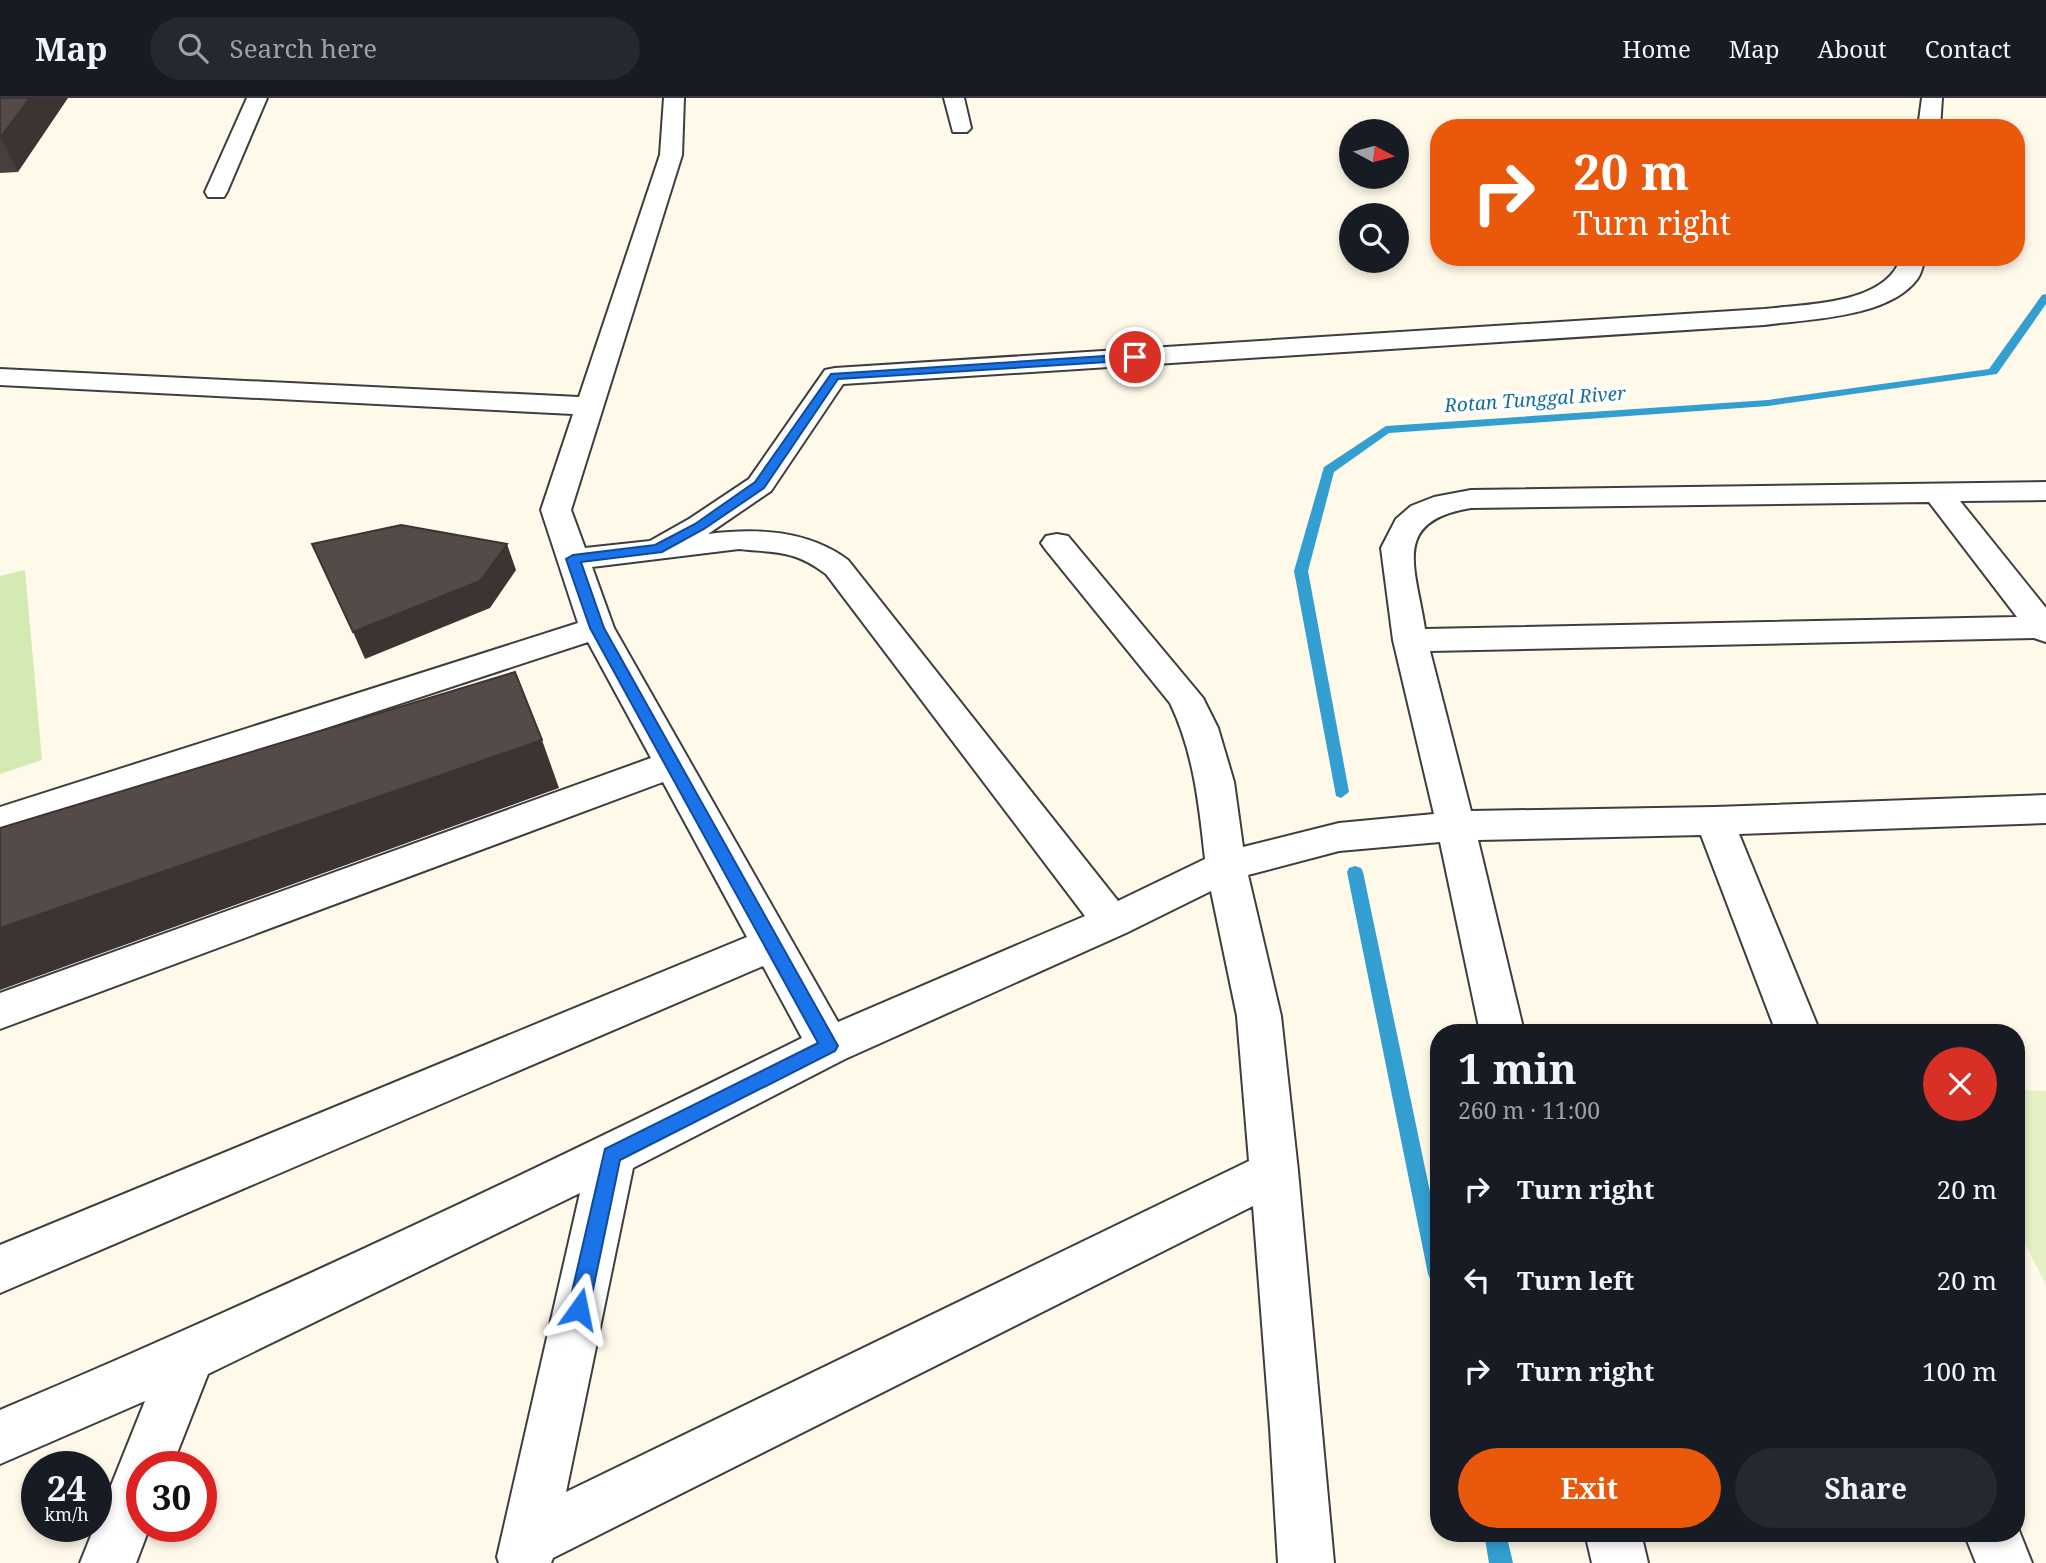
<!DOCTYPE html>
<meta charset="utf-8">
<style>
:root{--surface:#171b24;--page:#242831;--text:#f1f3f6;--muted:#9ea1a6;--line:#363941;--accent:#ea580c}
body{margin:0;font-family:"Noto Serif",serif;background:var(--page);color:var(--text);height:100vh;display:flex;flex-direction:column;font-size:26px;white-space:nowrap}
*{box-sizing:border-box;margin:0}
p{font-size:23px;color:var(--muted)}
.icon{flex:none;width:38px;height:38px;fill:none;stroke:currentColor;stroke-width:2;stroke-linecap:round;stroke-linejoin:round}
.map{position:relative;flex:1;overflow:hidden}
.details{position:absolute;left:1430px;top:926px;width:595px;height:518px;display:flex;flex-direction:column;background:var(--surface);border-radius:28px;box-shadow:0 4px 10px #0003}
.details>*{flex:none}
.guide{position:absolute;left:1430px;top:21px;width:595px;height:147px;border-radius:28px;box-shadow:0 4px 10px #0003;background:#ea580c;color:#fff;overflow:hidden}
.needle{width:46px;rotate:97deg}
.buttons{position:absolute;left:1339px;top:21px;display:grid;gap:14px}
.buttons a{display:grid;place-items:center;width:70px;height:70px;border-radius:50%;background:var(--surface);box-shadow:0 4px 10px #0003;font-size:35px}
.speed{position:absolute;left:21px;top:1353px;display:flex;gap:14px;font-size:35px;font-weight:700;text-align:center}
.speed>*{display:grid;place-content:center;width:91px;height:91px;border-radius:50%;background:var(--surface);box-shadow:0 4px 10px #0003;line-height:1}
.speed small{font-size:18px;font-weight:400}
.speed .limit{border:10px solid #d22;background:#fff;color:#111}
.pin{position:absolute;display:grid;place-items:center;width:60px;height:60px;color:#fff;margin:-30px;border:4px solid #fff;border-radius:50%;box-shadow:0 2px 7px #0007}
.me{position:absolute;width:77px;margin:-38px;rotate:12deg;stroke-linejoin:round;filter:drop-shadow(0 0 5px #0008)}
.turn{display:flex;align-items:center;gap:24px;height:147px;padding:0 28px;font-size:32px}
.turn .icon{width:91px;height:91px;stroke-width:2.5}
.turn b{display:block;font-size:49px;line-height:60px}
.round{display:grid;place-items:center;flex:none;width:74px;height:74px;border-radius:37px;background:var(--page)}
.summary{display:flex;align-items:center;justify-content:space-between;height:119px;padding:0 28px}
h1{font-size:42px;font-weight:700;line-height:52px}
.primary-button{display:flex;gap:14px;margin-top:auto;padding:14px 28px}
.primary-button a{flex:1;height:80px;border-radius:42px;background:var(--accent);color:#fff;font-size:28px;font-weight:700;line-height:80px;text-align:center}
.primary-button a+a{background:var(--page);color:var(--text)}
ul{padding:0;list-style:none}
li{display:flex;align-items:center;gap:21px;height:91px;padding:0 28px}
li div{flex:1}
li b{display:block;font-size:26px}
li em{font-style:normal}
header{display:flex;align-items:center;gap:42px;box-sizing:border-box;height:98px;padding:0 35px;background:var(--surface);border-bottom:2px solid var(--line)}
header strong{font-size:33px}
nav{display:flex;gap:38px;margin-inline-start:auto;font-size:24px}
.search{width:490px;height:63px;background:var(--page);display:flex;align-items:center;gap:18px;box-sizing:border-box;padding:0 24px;border-radius:38px;color:var(--muted);font-size:26px}
.map>svg:first-child{display:block}
.green{fill:#d4eab3}
.pitch{fill:#e5f1c5}
.lines{fill:none;stroke-linecap:round;stroke-linejoin:round}
.stream{fill:#339ed0;fill-rule:evenodd}
.minor-casing{stroke:#3e3e3e;stroke-width:4}
.minor{fill:#fff;fill-rule:evenodd}
.wall{fill:#48403e}
.shaded-wall{fill:#3b3432}
.building{fill:#544b48;stroke:#3b3432;stroke-width:2}
.route{fill:#1a73e8;stroke:#114b97;stroke-width:2}
.labels{text-anchor:middle;dominant-baseline:central;stroke-width:7;stroke-linejoin:round;paint-order:stroke}
.far-water-label{font-size:19px;font-style:italic;fill:#126d9f;stroke:#fff}
</style>
<header>
<strong>Map</strong>
<div class="search"><svg class="icon" aria-label="search" viewBox="0 0 24 24"><circle cx="10" cy="10" r="6"/><path d="M15 15l6 6"/></svg>Search here</div>
<nav><a>Home</a><a>Map</a><a>About</a><a>Contact</a></nav>
</header>
<div class="map">
<svg width="2046" height="1465" viewBox="0 0 2046 1465">
<rect width="100%" height="100%" fill="#fff9ea"/>
<!-- green -->
<path class="green" d="M 25,472 L 42,662 L 0,676 L 0,478 Z"/>
<!-- pitch -->
<path class="pitch" d="M 2016,992 L 2046,993 L 2046,1187 L 2016,1127 Z"/>
<g class="lines">
<!-- stream -->
<path class="stream" d="M 2046,196 L 2046,206 L 1997,276 L 1768,308 L 1389,335 L 1334,374 L 1308,473 L 1349,694 L 1341,700 L 1336,698 L 1294,473 L 1324,369 L 1386,328 L 1768,302 L 1989,271 L 2042,197 Z
M 1355,768 L 1361,770 L 1363,774 L 1438,1132 L 1438,1186 L 1431,1183 L 1428,1176 L 1347,774 L 1349,770 Z
M 1484,1435 L 1506,1435 L 1513,1465 L 1489,1465 Z"/>
<!-- minor casing -->
<g class="minor-casing">
<path id="minor" d="M 247,0 L 267,0 L 227,94 L 224,99 L 208,99 L 205,94 Z
M 664,0 L 684,0 L 682,57 L 571,412 L 585,450 L 650,443 L 689,421 L 749,381 L 825,272 L 835,270 L 1764,211 C 1805,206 1887,207 1901,159 L 1925,159 C 1923,166 1922,174 1918,180 C 1890,220 1808,221 1764,227 L 843,286 L 771,393 L 708,436 C 757,430 807,432 848,462 L 1118,803 L 1205,761 C 1199,707 1194,655 1170,605 L 1046,452 L 1041,445 L 1046,438 L 1057,436 L 1068,438 L 1203,600 L 1218,630 L 1234,684 L 1243,749 L 1339,725 L 1434,716 L 1393,542 L 1381,450 L 1396,421 L 1411,408 L 1434,399 L 1471,392 L 2046,384 L 2046,402 L 1960,403 L 2046,510 L 2046,544 L 2034,540 L 1430,553 L 1471,713 L 1715,709 L 2046,697 L 2046,725 L 1739,736 L 1820,934 L 1776,934 L 1701,737 L 1478,742 L 1524,934 L 1480,934 L 1440,744 L 1339,753 L 1248,777 L 1281,918 L 1298,1073 L 1334,1465 L 1278,1465 L 1270,1330 L 1253,1108 L 553,1460 L 551,1465 L 499,1465 L 497,1459 L 580,1095 L 208,1276 L 172,1368 L 142,1368 L 142,1428 L 150,1428 L 136,1465 L 80,1465 L 145,1303 L 0,1366 L 0,1312 C 272,1197 538,1071 802,940 L 763,868 L 0,1195 L 0,1147 L 747,839 L 663,684 L 0,931 L 0,895 L 651,660 L 588,544 L 0,737 L 0,709 L 578,525 L 541,412 L 573,316 L 0,287 L 0,271 L 579,299 L 660,57 ZM 1929,404 L 2017,519 L 1425,531 C 1416,470 1390,423 1471,410 ZM 739,451 C 777,455 794,452 826,476 L 1085,818 L 838,924 L 614,530 L 592,469 ZM 1211,793 L 1237,918 L 1249,1063 L 566,1394 L 633,1070 L 845,961 L 1126,835 Z
M 944,0 L 964,0 L 971,30 L 967,34 L 953,34 Z
M 1922,0 L 1942,0 L 1940,30 L 1918,30 Z
M 2016,1425 L 2032,1465 L 1976,1465 L 1964,1435 L 2016,1435 Z
M 1585,1435 L 1641,1435 L 1648,1465 L 1592,1465 Z"/>
</g>
<!-- minor -->
<use href="#minor" class="minor"/>
</g>
<!-- wall -->
<path class="wall" d="M 0,0 L 18,74 L 0,75 Z"/>
<!-- shaded-wall -->
<path class="shaded-wall" d="M 30,0 L 68,0 L 18,74 L 1,40 Z
M 507,446 L 516,472 L 490,510 L 365,561 L 353,534 Z
M 542,642 L 559,690 L 0,892 L 0,830 Z"/>
<!-- building -->
<path class="building" d="M 0,0 L 30,0 L 0,40 Z
M 401,427 L 507,446 L 480,483 L 353,534 L 312,446 Z
M 515,574 L 542,642 L 0,830 L 0,730 Z"/>
<!-- route -->
<path class="route" d="M 1135,256 L 1141,259 L 1139,262 L 838,281 L 764,390 L 704,431 L 662,454 L 581,464 L 604,530 L 838,948 L 835,953 L 620,1062 L 589,1211 L 586,1218 L 579,1221 L 571,1218 L 568,1211 L 605,1051 L 818,945 L 590,530 L 566,461 L 573,457 L 655,447 L 695,426 L 755,384 L 831,276 Z"/>
<g class="labels">
<!-- far-water labels -->
<g class="far-water-label">
<text transform="translate(1535 301) rotate(-4)">Rotan Tunggal River</text>
</g>
</g>
</svg>
<div class="buttons">
<a><svg class="needle" viewBox="-14 -14 28 28"><path d="M0-13l5 13h-10z" fill="#e53935"/><path d="M0 13l5-13h-10z" fill="#9ea1a6"/></svg></a>
<a><svg class="icon" aria-label="search" viewBox="0 0 24 24"><circle cx="10" cy="10" r="6"/><path d="M15 15l6 6"/></svg></a>
</div>
<div class="speed"><div>24<small>km/h</small></div><div class="limit">30</div></div>
<div class="pin" style="left:1135px;top:259px;background:#d93025"><svg class="icon" aria-label="arrive" viewBox="0 0 24 24"><path d="M6 21V4h12l-3 4 3 4H6"/></svg></div>
<svg class="me" style="left:579px;top:1211px" viewBox="-20 -20 40 40"><path d="M0-17L14 15 0 8-14 15z" fill="#1a73e8" stroke="#fff" stroke-width="4"/></svg>
<div class="guide">
<div class="turn"><svg class="icon" aria-label="right" viewBox="0 0 24 24"><path d="M7 20v-9h11M14 6l5 5-5 5"/></svg><div><b>20 m</b>Turn right</div></div>
</div>
<section class="details">
<div class="summary"><div><h1>1 min</h1><p>260 m · 11:00</p></div><a class="round" style="background:#d93025;color:#fff"><svg class="icon" aria-label="close" viewBox="0 0 24 24"><path d="M6 6l12 12M18 6L6 18"/></svg></a></div>
<ul>
<li><svg class="icon" aria-label="right" viewBox="0 0 24 24"><path d="M7 20v-9h11M14 6l5 5-5 5"/></svg><div><b>Turn right</b></div><em>20 m</em></li>
<li><svg class="icon" aria-label="left" viewBox="0 0 24 24"><path d="M17 20v-9H6M10 6l-5 5 5 5"/></svg><div><b>Turn left</b></div><em>20 m</em></li>
<li><svg class="icon" aria-label="right" viewBox="0 0 24 24"><path d="M7 20v-9h11M14 6l5 5-5 5"/></svg><div><b>Turn right</b></div><em>100 m</em></li>
</ul>
<div class="primary-button"><a>Exit</a><a>Share</a></div>
</section>
</div>
